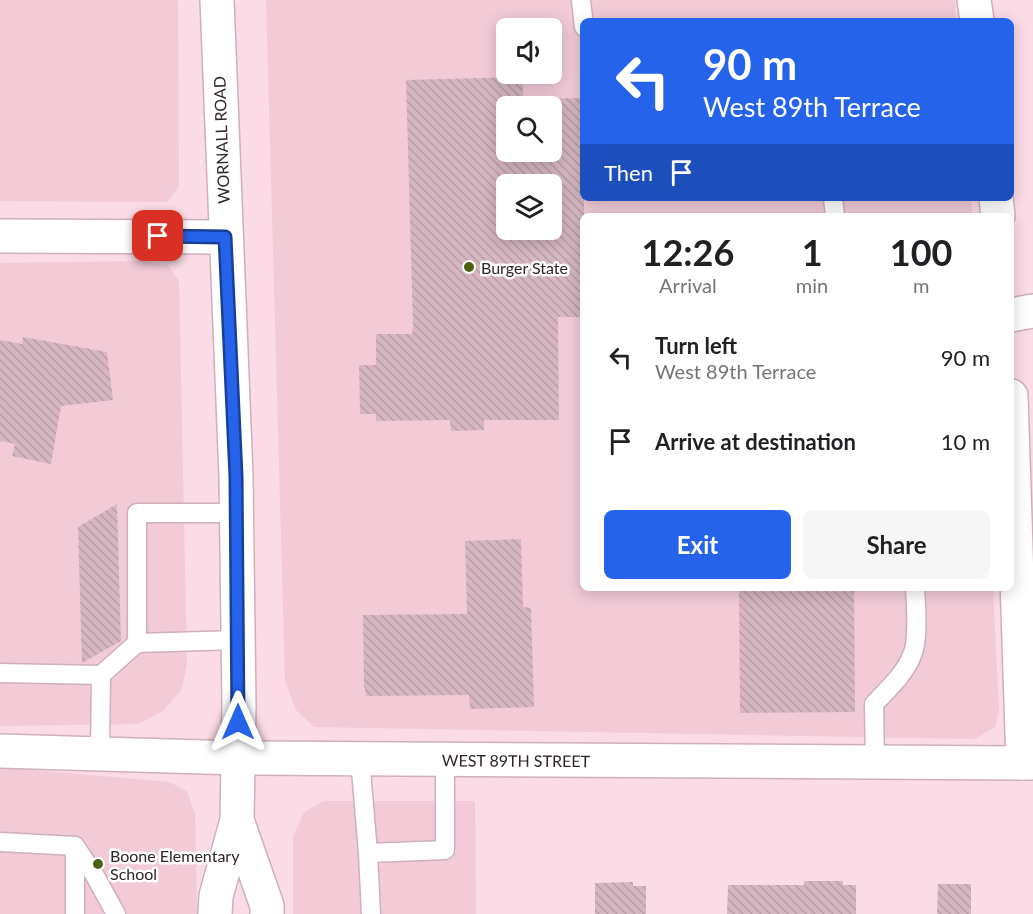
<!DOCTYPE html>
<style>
:root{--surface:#fff;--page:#f6f6f6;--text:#202124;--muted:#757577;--accent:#2563eb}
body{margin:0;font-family:Lato,sans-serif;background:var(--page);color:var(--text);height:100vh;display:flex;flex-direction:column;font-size:22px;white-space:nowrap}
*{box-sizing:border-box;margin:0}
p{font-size:20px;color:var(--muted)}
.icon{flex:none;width:33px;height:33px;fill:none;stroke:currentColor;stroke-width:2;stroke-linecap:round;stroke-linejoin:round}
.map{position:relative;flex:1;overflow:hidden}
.sheet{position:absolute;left:580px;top:213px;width:434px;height:378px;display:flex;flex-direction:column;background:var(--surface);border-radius:9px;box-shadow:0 3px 15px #0003}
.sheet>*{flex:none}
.top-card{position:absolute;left:580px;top:18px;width:434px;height:183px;border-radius:9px;box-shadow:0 3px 15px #0003;background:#2563eb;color:#fff;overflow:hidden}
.controls{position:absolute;left:496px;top:18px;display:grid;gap:12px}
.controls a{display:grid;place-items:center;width:66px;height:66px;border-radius:9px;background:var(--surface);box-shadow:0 3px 15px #0003;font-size:30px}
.pin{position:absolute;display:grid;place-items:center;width:51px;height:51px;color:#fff;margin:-26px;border-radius:12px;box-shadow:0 3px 9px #0006}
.me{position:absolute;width:66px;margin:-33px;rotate:0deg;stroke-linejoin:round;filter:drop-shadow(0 0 4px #0008)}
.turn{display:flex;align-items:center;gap:21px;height:126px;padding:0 24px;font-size:27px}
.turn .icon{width:78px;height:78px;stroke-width:2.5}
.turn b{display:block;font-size:42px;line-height:51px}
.then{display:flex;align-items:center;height:57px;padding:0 24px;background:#0003;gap:12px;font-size:22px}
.eta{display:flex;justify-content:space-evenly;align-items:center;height:102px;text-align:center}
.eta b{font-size:36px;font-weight:700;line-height:42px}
.button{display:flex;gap:12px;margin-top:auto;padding:12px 24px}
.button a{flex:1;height:69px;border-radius:9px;background:var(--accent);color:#fff;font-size:24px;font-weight:700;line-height:69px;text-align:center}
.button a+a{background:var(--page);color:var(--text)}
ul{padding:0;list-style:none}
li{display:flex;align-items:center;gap:18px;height:84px;padding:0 24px}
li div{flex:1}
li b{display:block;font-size:22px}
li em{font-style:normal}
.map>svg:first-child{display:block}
.built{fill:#f2cbd7;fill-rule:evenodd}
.building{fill:url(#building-back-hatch);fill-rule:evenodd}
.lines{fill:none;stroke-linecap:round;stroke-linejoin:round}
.service-casing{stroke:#cfb0b9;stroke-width:21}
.minor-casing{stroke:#cfb0b9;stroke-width:36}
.tertiary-casing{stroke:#cfb0b9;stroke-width:36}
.secondary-casing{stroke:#cfb0b9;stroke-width:36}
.service{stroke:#fff;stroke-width:18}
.minor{stroke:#fff;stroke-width:33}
.tertiary{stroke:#fff;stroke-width:33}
.secondary{stroke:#fff;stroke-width:33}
.route-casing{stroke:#184099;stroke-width:15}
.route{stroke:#2563eb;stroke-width:10}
.poi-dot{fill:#4a610f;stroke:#fff;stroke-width:2}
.labels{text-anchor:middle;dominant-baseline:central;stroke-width:5;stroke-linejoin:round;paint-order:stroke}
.street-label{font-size:16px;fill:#2f2427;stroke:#fff}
.poi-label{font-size:16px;fill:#2f2427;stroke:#fff;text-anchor:start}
</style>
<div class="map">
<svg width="1033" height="914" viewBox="0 0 1033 914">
<defs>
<pattern id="building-back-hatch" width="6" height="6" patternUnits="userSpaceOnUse" patternTransform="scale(1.5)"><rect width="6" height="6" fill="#d6b7c0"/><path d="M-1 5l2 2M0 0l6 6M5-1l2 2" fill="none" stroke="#b89da5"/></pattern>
</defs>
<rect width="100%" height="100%" fill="#fbdbe5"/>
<!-- built -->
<path class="built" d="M 0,0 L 178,0 L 179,187 L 167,202 L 0,201 Z
M 266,0 L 955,0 L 956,21 L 584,21 L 584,198 L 971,198 L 972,216 L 584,216 L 584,588 L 993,588 L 999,711 L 995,727 L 975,739 L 314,727 L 296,710 L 285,681 ZM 507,28 L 552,28 L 552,74 L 507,74 ZM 507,106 L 552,106 L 552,152 L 507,152 ZM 507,184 L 552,184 L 552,230 L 507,230 Z
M 145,261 L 168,265 L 179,281 L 187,663 L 182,689 L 163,711 L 138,724 L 0,726 L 0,263 Z
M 0,767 L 169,782 L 187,791 L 195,814 L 197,914 L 0,914 Z
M 324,801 L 475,801 L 476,914 L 293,914 L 293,836 L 304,812 Z"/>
<!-- building -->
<path class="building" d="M 523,77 L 523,99 L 584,98 L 584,317 L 558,317 L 559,420 L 484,420 L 484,430 L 451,431 L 450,420 L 376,421 L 376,414 L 360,414 L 359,365 L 376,365 L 376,334 L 412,334 L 413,326 L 406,80 ZM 507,106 L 552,106 L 552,152 L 507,152 ZM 507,184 L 552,184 L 552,230 L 507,230 Z
M 23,337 L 107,352 L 113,400 L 61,406 L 51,464 L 12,456 L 15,444 L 0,441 L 0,340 L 22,344 Z
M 117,504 L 121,641 L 82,663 L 78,527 Z
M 521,539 L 523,607 L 531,608 L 534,707 L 470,709 L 469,695 L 366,696 L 365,688 L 364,688 L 363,615 L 467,614 L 465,541 Z
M 739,588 L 854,588 L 855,712 L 740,713 Z
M 804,881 L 843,881 L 843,885 L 856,885 L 856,914 L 727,914 L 728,885 L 804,885 Z
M 633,882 L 633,886 L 646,886 L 646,914 L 595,914 L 595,883 Z
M 938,884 L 971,884 L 971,914 L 937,914 Z"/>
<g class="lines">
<!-- service casing -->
<g class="service-casing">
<path id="service" d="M 581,0 L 584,27
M 833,198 L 835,216
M 236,513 L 137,513 L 137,643 L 237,640
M 0,673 L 101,675 L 100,754
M 101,675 L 137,643
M 360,758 L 368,853 L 371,914
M 875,762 L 874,704 C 888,689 905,674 912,655 C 919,640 916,605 915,588
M 0,842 L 75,846 L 94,874 L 116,914
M 368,853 L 445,850 L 445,759
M 75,914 L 75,846"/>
</g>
<!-- minor casing -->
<g class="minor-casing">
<path id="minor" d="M 974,0 L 977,21
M 996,198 L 998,216
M 0,236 L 225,237
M 1011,315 L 1033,311
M 1011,396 L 1023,763"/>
</g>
<!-- tertiary casing -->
<g class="tertiary-casing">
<g id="tertiary">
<path id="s1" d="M 0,751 L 237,758 L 1033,763"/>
</g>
</g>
<!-- secondary casing -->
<g class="secondary-casing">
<path id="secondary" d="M 237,820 L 267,906 L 267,914
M 215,914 L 216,896 L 237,820 L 239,705 L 236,476 L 217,0"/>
</g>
<!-- service -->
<use href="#service" class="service"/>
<!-- minor -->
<use href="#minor" class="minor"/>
<!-- tertiary -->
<use href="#tertiary" class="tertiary"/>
<!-- secondary -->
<use href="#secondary" class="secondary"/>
</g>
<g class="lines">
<!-- route casing -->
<g class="route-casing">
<path id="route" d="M 158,236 L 225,237 L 236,476 L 238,722"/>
</g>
<!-- route -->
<use href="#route" class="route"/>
</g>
<!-- markers -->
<g class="poi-dot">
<circle cx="469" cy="267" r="6"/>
<circle cx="98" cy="864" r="6"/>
</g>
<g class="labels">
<!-- street labels -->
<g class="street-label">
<text transform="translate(221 140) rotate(-92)">WORNALL ROAD</text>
<text stroke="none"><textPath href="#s1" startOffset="516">WEST 89TH STREET</textPath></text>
</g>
<!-- poi labels -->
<g class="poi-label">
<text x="481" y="267">Burger State</text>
<text x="110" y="855">Boone Elementary<tspan x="110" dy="18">School</tspan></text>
</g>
</g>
</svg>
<div class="controls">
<a><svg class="icon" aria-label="sound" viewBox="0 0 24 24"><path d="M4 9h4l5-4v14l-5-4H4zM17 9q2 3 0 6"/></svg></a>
<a><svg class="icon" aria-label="search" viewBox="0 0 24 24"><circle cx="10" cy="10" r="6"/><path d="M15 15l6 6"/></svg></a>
<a><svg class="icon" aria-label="layers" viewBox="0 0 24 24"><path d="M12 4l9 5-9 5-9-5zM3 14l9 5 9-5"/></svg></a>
</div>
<div class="pin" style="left:158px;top:236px;background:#d93025"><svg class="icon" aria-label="arrive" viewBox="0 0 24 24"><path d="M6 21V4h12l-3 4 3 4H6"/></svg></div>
<svg class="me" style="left:238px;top:722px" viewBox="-20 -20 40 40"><path d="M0-17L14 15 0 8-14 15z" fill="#2563eb" stroke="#fff" stroke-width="4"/></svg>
<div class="top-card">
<div class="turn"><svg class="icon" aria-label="left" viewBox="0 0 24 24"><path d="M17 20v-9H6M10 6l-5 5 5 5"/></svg><div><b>90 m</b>West 89th Terrace</div></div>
<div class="then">Then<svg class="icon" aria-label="arrive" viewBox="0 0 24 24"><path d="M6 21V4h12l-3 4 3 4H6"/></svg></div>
</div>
<section class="sheet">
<div class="eta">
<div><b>12:26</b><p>Arrival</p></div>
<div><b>1</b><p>min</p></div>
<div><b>100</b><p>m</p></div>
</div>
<ul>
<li><svg class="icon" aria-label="left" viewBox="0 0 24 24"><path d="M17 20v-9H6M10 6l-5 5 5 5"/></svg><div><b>Turn left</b><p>West 89th Terrace</p></div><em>90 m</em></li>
<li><svg class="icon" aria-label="arrive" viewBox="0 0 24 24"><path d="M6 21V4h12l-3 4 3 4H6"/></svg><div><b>Arrive at destination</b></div><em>10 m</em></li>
</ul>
<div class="button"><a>Exit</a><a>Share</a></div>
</section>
</div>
